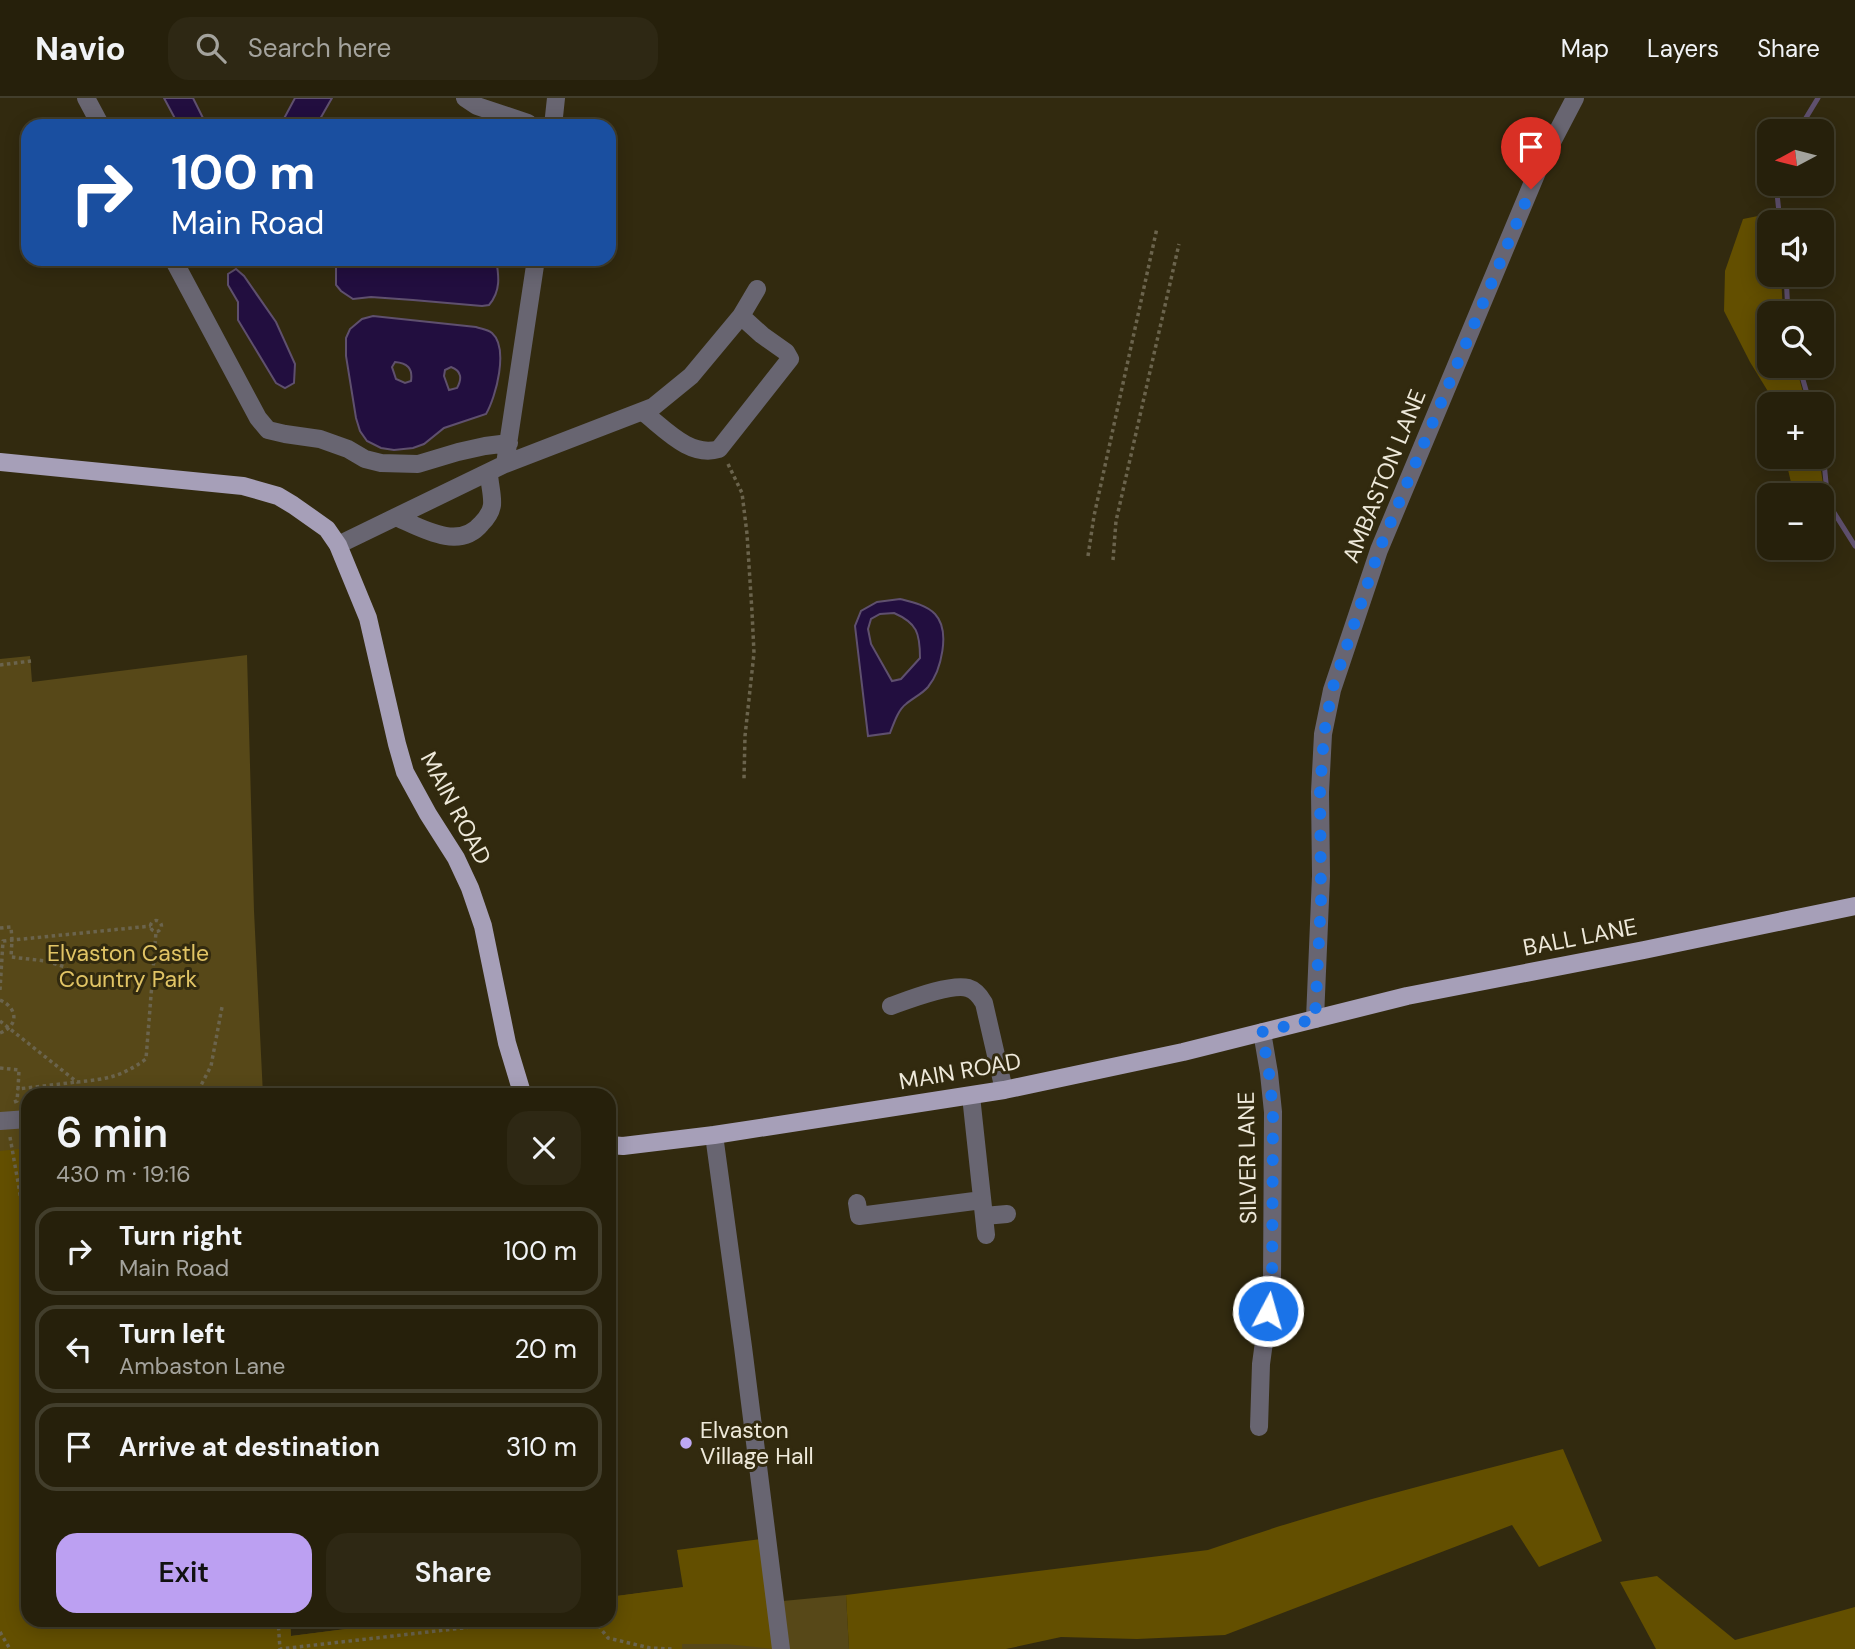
<!DOCTYPE html>
<meta charset="utf-8">
<style>
:root{--surface:#26200b;--page:#2e2814;--text:#f1f3f6;--muted:#a4a39d;--line:#423e2c;--accent:#bca0f2}
body{margin:0;font-family:"DM Sans",sans-serif;background:var(--page);color:var(--text);height:100vh;display:flex;flex-direction:column;font-size:26px;white-space:nowrap}
*{box-sizing:border-box;margin:0}
p{font-size:23px;color:var(--muted)}
.icon{flex:none;width:38px;height:38px;fill:none;stroke:currentColor;stroke-width:2;stroke-linecap:round;stroke-linejoin:round}
.map{position:relative;flex:1;overflow:hidden}
.side{position:absolute;left:21px;top:990px;width:595px;height:539px;display:flex;flex-direction:column;background:var(--surface);border-radius:21px;box-shadow:0 4px 18px #0003,0 0 0 2px var(--line)}
.side>*{flex:none}
.guide{position:absolute;left:21px;top:21px;width:595px;height:147px;border-radius:21px;box-shadow:0 4px 18px #0003,0 0 0 2px var(--line);background:#1a4fa0;color:#fff;overflow:hidden}
.needle{width:46px;rotate:263deg}
.fabs{position:absolute;left:1757px;top:21px;display:grid;gap:14px}
.fabs a{display:grid;place-items:center;width:77px;height:77px;border-radius:14px;background:var(--surface);box-shadow:0 4px 18px #0003,0 0 0 2px var(--line);font-size:35px}
.pin{position:absolute;display:grid;place-items:center;width:60px;height:60px;color:#fff;margin:-72px -30px;border-radius:50% 50% 50% 0;rotate:-45deg;box-shadow:0 0 7px #0007}
.pin .icon{rotate:45deg}
.me{position:absolute;width:77px;margin:-38px;rotate:6deg;stroke-linejoin:round;filter:drop-shadow(0 0 5px #0008)}
.turn{display:flex;align-items:center;gap:24px;height:147px;padding:0 35px;font-size:32px}
.turn .icon{width:91px;height:91px;stroke-width:2.5}
.turn b{display:block;font-size:49px;line-height:60px}
.round{display:grid;place-items:center;flex:none;width:74px;height:74px;border-radius:21px;background:var(--page)}
.summary{display:flex;align-items:center;justify-content:space-between;height:119px;padding:0 35px}
h1{font-size:42px;font-weight:600;line-height:52px}
.primary-button{display:flex;gap:14px;margin-top:auto;padding:14px 35px}
.primary-button a{flex:1;height:80px;border-radius:21px;background:var(--accent);color:#111;font-size:28px;font-weight:600;line-height:80px;text-align:center}
.primary-button a+a{background:var(--page);color:var(--text)}
ul{padding:0;list-style:none}
li{display:flex;align-items:center;gap:21px;height:88px;margin:0 14px 10px;padding:0 21px;border:4px solid var(--line);border-radius:21px}
li div{flex:1}
li b{display:block;font-size:26px}
li em{font-style:normal}
header{display:flex;align-items:center;gap:42px;box-sizing:border-box;height:98px;padding:0 35px;background:var(--surface);border-bottom:2px solid var(--line)}
header strong{font-size:33px}
nav{display:flex;gap:38px;margin-inline-start:auto;font-size:24px}
.search{width:490px;height:63px;background:var(--page);display:flex;align-items:center;gap:18px;box-sizing:border-box;padding:0 24px;border-radius:21px;color:var(--muted);font-size:26px}
.map>svg:first-child{display:block}
.green{fill:#574818}
.forest{fill:#634f00}
.water{fill:#220e3f;stroke:#5f506e;stroke-width:2;fill-rule:evenodd}
.lines{fill:none;stroke-linecap:round;stroke-linejoin:round}
.stream{stroke:#5f506e;stroke-width:5}
.path{stroke:#6b644d;stroke-width:3.5;stroke-dasharray:3.5 3.5;stroke-linecap:butt}
.minor{stroke:#686571;stroke-width:18}
.major{stroke:#a69fb8;stroke-width:18}
.route{stroke:#1a73e8;stroke-width:12;stroke-dasharray:0 21.6}
.poi-dot{fill:#bfa9f4;stroke:#322a0f;stroke-width:2.5}
.labels{text-anchor:middle;dominant-baseline:central;stroke-width:6;stroke-linejoin:round;paint-order:stroke}
.street-label{font-size:23px;fill:#eee9da;stroke:#322a0f}
.park-label{font-size:23px;fill:#e1c465;stroke:#322a0f}
.poi-label{font-size:23px;fill:#eee9da;stroke:#322a0f;text-anchor:start}
</style>
<header>
<strong>Navio</strong>
<div class="search"><svg class="icon" aria-label="search" viewBox="0 0 24 24"><circle cx="10" cy="10" r="6"/><path d="M15 15l6 6"/></svg>Search here</div>
<nav><a>Map</a><a>Layers</a><a>Share</a></nav>
</header>
<div class="map">
<svg width="1855" height="1551" viewBox="0 0 1855 1551">
<rect width="100%" height="100%" fill="#322a0f"/>
<!-- green -->
<path class="green" d="M 247,557 L 254,813 L 263,997 L 28,998 L 28,1522 L 290,1523 L 291,1538 L 416,1522 L 609,1522 L 609,1499 L 780,1477 L 783,1503 L 846,1497 L 849,1551 L 0,1551 L 0,561 L 30,558 L 32,584 Z"/>
<!-- forest -->
<path class="forest" d="M 1773,115 L 1775,124 L 1769,124 L 1769,177 L 1781,177 L 1783,215 L 1769,215 L 1769,268 L 1796,268 L 1806,306 L 1774,306 L 1772,300 L 1750,264 L 1724,213 L 1725,173 L 1743,121 Z
M 1785,359 L 1819,359 L 1827,413 L 1822,415 L 1822,397 L 1794,397 Z
M 28,1050 L 28,1522 L 290,1523 L 291,1538 L 416,1522 L 609,1522 L 609,1499 L 683,1489 L 677,1452 L 761,1441 L 774,1551 L 727,1546 L 682,1546 L 682,1551 L 0,1551 L 0,1053 Z
M 1563,1351 L 1602,1443 L 1539,1469 L 1512,1427 L 1225,1537 L 1137,1541 L 1061,1539 L 1006,1551 L 849,1551 L 846,1497 L 1208,1452 C 1324,1411 1444,1382 1563,1351 Z
M 1657,1478 L 1735,1542 L 1855,1509 L 1855,1551 L 1656,1551 L 1620,1484 Z"/>
<!-- water -->
<path class="water" d="M 164,0 L 193,0 L 207,28 L 179,28 Z
M 295,0 L 332,0 L 316,28 L 280,28 Z
M 336,161 L 496,161 C 499,178 501,193 489,207 L 482,208 L 413,202 L 371,199 L 353,201 L 341,193 L 336,187 Z
M 236,171 L 244,178 L 276,224 L 295,266 L 294,285 L 285,290 L 276,285 L 238,222 L 238,204 L 228,187 L 228,176 Z
M 373,218 L 476,229 C 482,231 487,231 492,235 C 509,250 496,299 486,316 L 444,330 L 424,346 L 413,350 L 394,352 L 381,350 L 367,343 L 360,333 L 356,320 L 346,258 L 346,240 L 350,231 L 362,221 ZM 395,264 C 407,265 413,270 411,283 L 405,285 L 396,281 L 392,269 ZM 451,269 C 462,273 462,281 457,290 L 449,292 L 444,278 L 445,272 Z
M 900,501 C 912,504 926,507 935,516 C 951,533 941,573 928,589 C 922,596 913,600 906,606 C 898,612 894,625 890,635 L 868,638 L 855,528 L 861,513 L 877,504 ZM 894,515 C 917,525 920,535 920,560 L 901,581 L 892,583 L 871,546 L 868,531 L 871,521 L 880,516 Z"/>
<g class="lines">
<!-- stream -->
<path class="stream" d="M 1798,33 L 1818,0
M 1776,86 L 1780,124
M 1786,177 L 1788,215
M 1799,268 L 1810,306
M 1822,344 L 1828,405 L 1855,448"/>
<!-- path -->
<path class="path" d="M 728,366 L 742,395 L 747,436 L 752,514 L 754,555 L 745,638 L 744,681
M 1088,458 L 1094,418 L 1157,130
M 1113,462 L 1116,423 L 1179,146
M 0,567 L 31,563
M150.5 828a5.5 5.5 0 1 1 11 0a5.5 5.5 0 1 1-11 0Z
M 0,830 L 11,829 L 12,842 L 11,859 L 46,863 L 65,869 L 73,881
M 0,892 L 3,843 L 151,828
M 0,902 C 18,910 19,928 0,935
M 0,923 L 77,984 C 107,981 121,979 146,961 L 156,834
M 0,970 L 19,972 L 18,991 L 77,984
M 194,998 L 197,995 L 211,968 L 222,909
M 14,1004 L 17,1003 L 18,991
M 10,1039 L 28,1141
M 278,1522 L 280,1551 L 532,1522
M 594,1522 L 608,1540 L 650,1550 L 672,1551
M 0,1534 L 10,1551"/>
<!-- minor -->
<path class="minor" d="M 86,0 L 101,28
M 465,0 L 477,8 L 528,25
M 553,28 L 556,0
M 173,161 L 258,320 L 268,332 L 285,336 L 320,341 L 348,351 L 365,361 L 381,365 L 418,366 L 458,354 L 485,348 L 509,345
M 643,314 C 665,331 690,360 719,351 L 790,261 L 786,254 L 762,237 L 741,218
M 505,366 L 653,309 L 691,278 L 741,218 L 757,191
M 396,419 C 421,430 459,453 481,426 C 486,421 491,414 492,407 C 493,397 489,385 489,374
M 338,447 L 505,366 L 536,161
M 891,908 C 908,902 951,885 968,890 C 975,892 980,898 984,905 L 1004,992
M 1315,921 L 1321,778 L 1320,694 L 1323,636 L 1332,592 L 1379,452 L 1540,67 L 1575,0
M 971,998 L 986,1137
M 0,1023 L 28,1021
M 714,1037 L 743,1249 L 781,1551
M 857,1105 L 859,1118 L 982,1102
M 984,1118 L 1007,1116
M 1259,1329 L 1261,1266 L 1272,1186 L 1273,1014 L 1269,975 L 1262,934"/>
<!-- major -->
<path class="major" d="M 0,364 L 243,388 L 278,398 L 293,407 L 327,431 L 338,447 L 368,520 L 397,646 L 405,674 L 428,716 L 456,760 L 470,790 L 483,828 L 507,945 L 523,998
M 609,1047 L 623,1048 L 714,1037 L 1004,992 L 1183,954 L 1407,898 L 1644,852 L 1855,808"/>
</g>
<g class="lines">
<!-- route -->
<path class="route" d="M 1268,1213 L 1272,1186 L 1273,1014 L 1269,975 L 1262,934 L 1315,921 L 1321,802 L 1320,694 L 1324,636 L 1332,592 L 1379,452 L 1531,91"/>
</g>
<!-- markers -->
<circle class="poi-dot" cx="686" cy="1345" r="7"/>
<g class="labels">
<!-- street labels -->
<g class="street-label">
<text transform="translate(1384 378) rotate(-68)">AMBASTON LANE</text>
<text transform="translate(456 710) rotate(62)">MAIN ROAD</text>
<text transform="translate(1580 839) rotate(-11)">BALL LANE</text>
<text transform="translate(960 973) rotate(-10)">MAIN ROAD</text>
<text transform="translate(1247 1060) rotate(-91)">SILVER LANE</text>
</g>
<!-- park labels -->
<g class="park-label">
<text x="128" y="855">Elvaston Castle<tspan x="128" dy="26">Country Park</tspan></text>
</g>
<!-- poi labels -->
<g class="poi-label">
<text x="700" y="1332">Elvaston<tspan x="700" dy="26">Village Hall</tspan></text>
</g>
</g>
</svg>
<div class="fabs">
<a><svg class="needle" viewBox="-14 -14 28 28"><path d="M0-13l5 13h-10z" fill="#e53935"/><path d="M0 13l5-13h-10z" fill="#a4a39d"/></svg></a>
<a><svg class="icon" aria-label="sound" viewBox="0 0 24 24"><path d="M4 9h4l5-4v14l-5-4H4zM17 9q2 3 0 6"/></svg></a>
<a><svg class="icon" aria-label="search" viewBox="0 0 24 24"><circle cx="10" cy="10" r="6"/><path d="M15 15l6 6"/></svg></a>
<a>+</a>
<a>−</a>
</div>
<div class="pin" style="left:1531px;top:91px;background:#d93025"><svg class="icon" aria-label="arrive" viewBox="0 0 24 24"><path d="M6 21V4h12l-3 4 3 4H6"/></svg></div>
<svg class="me" style="left:1268px;top:1213px" viewBox="-20 -20 40 40"><circle r="17" fill="#1a73e8" stroke="#fff" stroke-width="3"/><path d="M0-11L8 9 0 5-8 9z" fill="#fff"/></svg>
<div class="guide">
<div class="turn"><svg class="icon" aria-label="right" viewBox="0 0 24 24"><path d="M7 20v-9h11M14 6l5 5-5 5"/></svg><div><b>100 m</b>Main Road</div></div>
</div>
<section class="side">
<div class="summary"><div><h1>6 min</h1><p>430 m · 19:16</p></div><a class="round"><svg class="icon" aria-label="close" viewBox="0 0 24 24"><path d="M6 6l12 12M18 6L6 18"/></svg></a></div>
<ul>
<li><svg class="icon" aria-label="right" viewBox="0 0 24 24"><path d="M7 20v-9h11M14 6l5 5-5 5"/></svg><div><b>Turn right</b><p>Main Road</p></div><em>100 m</em></li>
<li><svg class="icon" aria-label="left" viewBox="0 0 24 24"><path d="M17 20v-9H6M10 6l-5 5 5 5"/></svg><div><b>Turn left</b><p>Ambaston Lane</p></div><em>20 m</em></li>
<li><svg class="icon" aria-label="arrive" viewBox="0 0 24 24"><path d="M6 21V4h12l-3 4 3 4H6"/></svg><div><b>Arrive at destination</b></div><em>310 m</em></li>
</ul>
<div class="primary-button"><a>Exit</a><a>Share</a></div>
</section>
</div>
